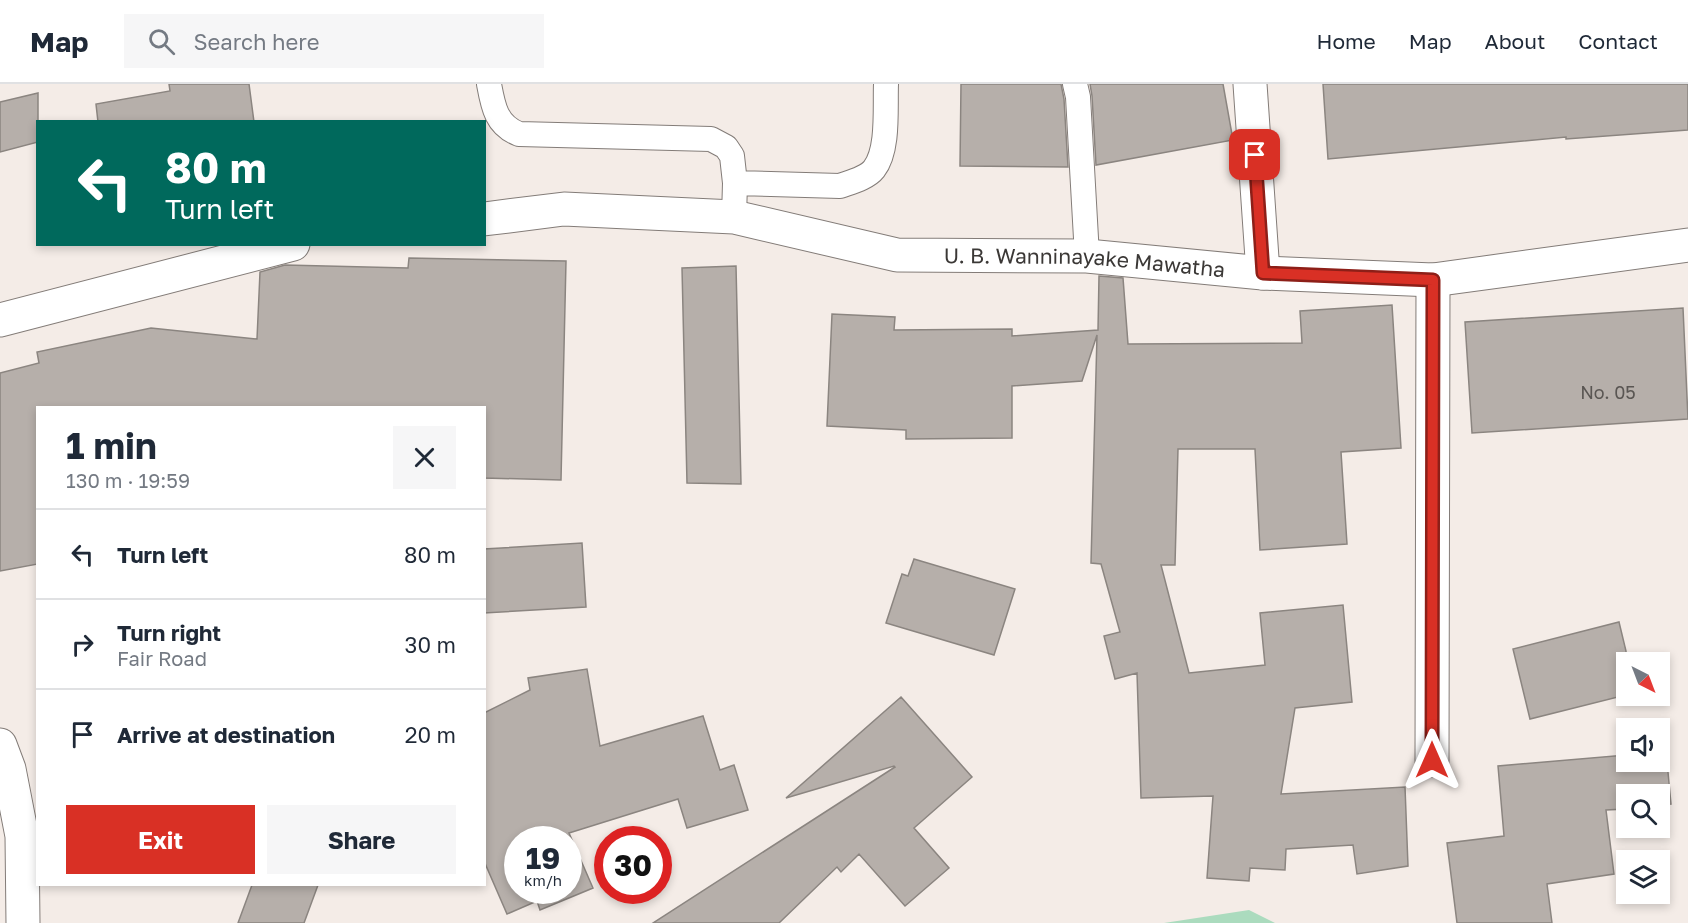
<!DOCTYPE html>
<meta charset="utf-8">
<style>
:root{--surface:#fff;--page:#f6f6f7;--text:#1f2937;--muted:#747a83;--line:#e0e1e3;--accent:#d93025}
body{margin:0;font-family:"Golos Text",sans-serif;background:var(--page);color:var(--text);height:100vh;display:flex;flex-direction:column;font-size:22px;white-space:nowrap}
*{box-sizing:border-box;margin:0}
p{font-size:20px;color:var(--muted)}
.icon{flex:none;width:33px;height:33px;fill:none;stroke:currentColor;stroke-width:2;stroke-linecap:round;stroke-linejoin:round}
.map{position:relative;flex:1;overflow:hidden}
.details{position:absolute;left:36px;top:322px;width:450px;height:480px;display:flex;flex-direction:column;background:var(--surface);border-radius:0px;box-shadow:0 3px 9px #0003}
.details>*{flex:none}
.guide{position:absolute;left:36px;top:36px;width:450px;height:126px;border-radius:0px;box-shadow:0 3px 9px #0003;background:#00695c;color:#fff;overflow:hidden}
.needle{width:39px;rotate:138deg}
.fabs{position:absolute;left:1616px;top:568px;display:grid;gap:12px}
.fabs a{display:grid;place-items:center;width:54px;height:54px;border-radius:0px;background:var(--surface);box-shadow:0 3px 9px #0003;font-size:30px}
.speed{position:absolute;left:504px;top:742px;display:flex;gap:12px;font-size:30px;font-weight:700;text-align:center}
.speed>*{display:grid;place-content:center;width:78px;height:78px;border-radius:50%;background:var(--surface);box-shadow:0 3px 9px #0003;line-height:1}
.speed small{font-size:15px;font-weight:400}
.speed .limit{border:9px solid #d22;background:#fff;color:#111}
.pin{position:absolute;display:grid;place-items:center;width:51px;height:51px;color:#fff;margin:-26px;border-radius:12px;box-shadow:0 3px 9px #0006}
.me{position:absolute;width:66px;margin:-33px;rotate:0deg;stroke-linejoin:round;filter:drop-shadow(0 0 4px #0008)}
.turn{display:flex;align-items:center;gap:21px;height:126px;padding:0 30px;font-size:27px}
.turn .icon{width:78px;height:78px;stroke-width:2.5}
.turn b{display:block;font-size:42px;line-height:51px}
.round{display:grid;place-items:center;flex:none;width:63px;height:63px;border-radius:0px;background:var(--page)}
.headline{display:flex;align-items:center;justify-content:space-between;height:102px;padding:0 30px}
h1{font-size:36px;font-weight:700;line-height:45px}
.cta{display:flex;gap:12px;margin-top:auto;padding:12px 30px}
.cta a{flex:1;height:69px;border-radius:0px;background:var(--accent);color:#fff;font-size:24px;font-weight:700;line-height:69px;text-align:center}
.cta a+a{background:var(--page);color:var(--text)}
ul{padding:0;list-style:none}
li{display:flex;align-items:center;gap:18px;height:90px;padding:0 30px;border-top:2px solid var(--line)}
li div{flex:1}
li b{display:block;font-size:22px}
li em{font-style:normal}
header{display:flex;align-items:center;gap:36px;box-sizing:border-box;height:84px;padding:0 30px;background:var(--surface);border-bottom:2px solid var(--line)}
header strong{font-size:28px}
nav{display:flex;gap:33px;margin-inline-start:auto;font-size:21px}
.search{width:420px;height:54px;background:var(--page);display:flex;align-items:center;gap:15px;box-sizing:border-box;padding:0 21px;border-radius:0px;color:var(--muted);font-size:22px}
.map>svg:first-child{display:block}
.green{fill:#abdbbe}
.building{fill:#b6afaa;stroke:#8b8580;stroke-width:1.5;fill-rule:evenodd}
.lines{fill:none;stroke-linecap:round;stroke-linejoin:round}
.service-casing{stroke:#837c78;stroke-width:26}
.minor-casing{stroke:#837c78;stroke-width:35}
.primary-casing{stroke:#837c78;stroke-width:35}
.service{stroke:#fff;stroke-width:24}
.minor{stroke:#fff;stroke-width:33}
.primary{stroke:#fff;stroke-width:33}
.route-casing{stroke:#8d1f18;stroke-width:15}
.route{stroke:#d93025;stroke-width:10}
.labels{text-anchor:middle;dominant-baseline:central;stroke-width:4.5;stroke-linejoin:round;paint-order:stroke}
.number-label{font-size:18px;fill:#5a5653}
.street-label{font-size:21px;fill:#3b3836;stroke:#fffaf7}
</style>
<header>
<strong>Map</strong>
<div class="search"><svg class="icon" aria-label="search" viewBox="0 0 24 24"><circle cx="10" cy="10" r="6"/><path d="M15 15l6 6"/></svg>Search here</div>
<nav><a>Home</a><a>Map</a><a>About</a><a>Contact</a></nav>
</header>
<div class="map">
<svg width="1688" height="839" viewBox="0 0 1688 839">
<rect width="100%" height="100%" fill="#f4ece7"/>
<!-- green -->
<path class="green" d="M 1249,826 L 1275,839 L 1164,839 Z"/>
<!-- building -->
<path class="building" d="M 169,0 L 249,0 L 254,38 L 98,38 L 96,20 L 170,7 Z
M 961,0 L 1061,0 L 1064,15 L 1068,83 L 960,82 Z
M 1090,0 L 1223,0 L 1233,56 L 1096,81 L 1092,12 Z
M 1323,0 L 1688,0 L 1688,46 L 1566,55 L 1566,53 L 1328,75 Z
M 38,9 L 38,58 L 0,68 L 0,18 Z
M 409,174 L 566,177 L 561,396 L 484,394 L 484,324 L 38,324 L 38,480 L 0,487 L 0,289 L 39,279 L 37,268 L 151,244 L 257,255 L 260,188 L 285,181 L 408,184 Z
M 736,182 L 741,400 L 687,399 L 682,184 Z
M 1099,192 L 1123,194 L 1128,260 L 1302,259 L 1300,227 L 1392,221 L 1401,364 L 1341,368 L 1347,460 L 1260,466 L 1255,365 L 1178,365 L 1175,481 L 1161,481 L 1189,589 L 1265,581 L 1260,529 L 1343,521 L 1352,618 L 1295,624 L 1281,710 L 1405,703 L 1408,782 L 1357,790 L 1353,761 L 1286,765 L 1285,786 L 1250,784 L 1249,797 L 1207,794 L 1213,712 L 1141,714 L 1137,589 L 1115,595 L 1104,552 L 1120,548 L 1101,480 L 1091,479 L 1097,251 L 1082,297 L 1012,302 L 1012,354 L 906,355 L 906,346 L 827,342 L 832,230 L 895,233 L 894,246 L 1012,245 L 1012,252 L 1098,246 Z
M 1683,224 L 1688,335 L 1472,349 L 1465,238 Z
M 582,459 L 586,523 L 484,529 L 484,465 Z
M 914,475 L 1015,505 L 994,571 L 886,539 L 902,490 L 908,492 Z
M 1619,538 L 1626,567 L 1626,611 L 1530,635 L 1513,565 Z
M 587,585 L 600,662 L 703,632 L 720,686 L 734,681 L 748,726 L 687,744 L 678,715 L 569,749 L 593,804 L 540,826 L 537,817 L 507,830 L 484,777 L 484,629 L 530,606 L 528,594 ZM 518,756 L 568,756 L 568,807 L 518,807 Z
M 901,613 L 972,693 L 914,744 L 949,784 L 905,822 L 859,770 L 841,788 L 837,783 L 779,839 L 653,839 L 895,683 L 894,682 L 786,714 Z
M 1666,667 L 1671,720 L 1659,721 L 1659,711 L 1626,711 L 1626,725 L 1606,726 L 1614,790 L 1547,800 L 1552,839 L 1457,839 L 1447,759 L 1504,752 L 1498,682 L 1626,671 L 1626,678 L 1659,678 L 1659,668 Z
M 252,801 L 318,801 L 304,839 L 238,839 Z"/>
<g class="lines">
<!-- service casing -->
<g class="service-casing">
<path id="service" d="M 489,0 C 493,22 496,41 519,50 L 711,55 L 726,63 L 732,72 L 735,99 L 734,133
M 1075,0 L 1078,13 L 1087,172
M 735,99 L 840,102 C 851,98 867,94 874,85 C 889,66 885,24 886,0"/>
</g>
<!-- minor casing -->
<g class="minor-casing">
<path id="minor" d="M 1250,0 L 1263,189
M 0,661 L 9,685 L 22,752 L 23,839
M 1432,676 L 1433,196"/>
</g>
<!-- primary casing -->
<g class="primary-casing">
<g id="primary">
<path id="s1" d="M 484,135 L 564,125 L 734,133 L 897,171 L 1087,172 L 1263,189 L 1433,196 L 1688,161"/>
<path d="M 0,236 L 293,160"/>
</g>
</g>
<!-- service -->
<use href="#service" class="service"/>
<!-- minor -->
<use href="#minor" class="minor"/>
<!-- primary -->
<use href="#primary" class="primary"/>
</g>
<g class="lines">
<!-- route casing -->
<g class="route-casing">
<path id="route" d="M 1255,71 L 1263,189 L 1433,196 L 1432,676"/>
</g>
<!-- route -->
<use href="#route" class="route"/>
</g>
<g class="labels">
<!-- number labels -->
<g class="number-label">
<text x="1608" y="308">No. 05</text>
</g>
<!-- street labels -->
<g class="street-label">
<text stroke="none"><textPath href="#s1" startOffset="606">U. B. Wanninayake Mawatha</textPath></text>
</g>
</g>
</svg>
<div class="fabs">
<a><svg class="needle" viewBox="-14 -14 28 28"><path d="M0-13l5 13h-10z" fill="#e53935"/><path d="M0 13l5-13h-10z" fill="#747a83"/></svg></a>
<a><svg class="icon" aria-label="sound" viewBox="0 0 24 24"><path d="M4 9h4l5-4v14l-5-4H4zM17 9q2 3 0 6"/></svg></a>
<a><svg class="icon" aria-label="search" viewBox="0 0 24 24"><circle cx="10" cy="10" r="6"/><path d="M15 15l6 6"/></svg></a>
<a><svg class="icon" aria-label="layers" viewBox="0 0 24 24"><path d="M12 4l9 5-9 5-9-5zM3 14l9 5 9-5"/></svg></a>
</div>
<div class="speed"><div>19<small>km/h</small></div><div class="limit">30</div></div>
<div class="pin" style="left:1255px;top:71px;background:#d93025"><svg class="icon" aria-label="arrive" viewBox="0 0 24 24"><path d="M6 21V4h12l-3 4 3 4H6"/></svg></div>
<svg class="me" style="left:1432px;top:676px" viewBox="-20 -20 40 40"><path d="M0-17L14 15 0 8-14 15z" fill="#d93025" stroke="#fff" stroke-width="4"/></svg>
<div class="guide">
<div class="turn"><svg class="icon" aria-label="left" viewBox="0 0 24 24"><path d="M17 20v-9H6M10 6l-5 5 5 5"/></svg><div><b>80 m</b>Turn left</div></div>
</div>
<section class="details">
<div class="headline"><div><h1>1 min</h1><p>130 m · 19:59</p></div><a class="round"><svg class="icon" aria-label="close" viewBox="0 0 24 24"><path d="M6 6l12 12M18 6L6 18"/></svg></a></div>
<ul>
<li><svg class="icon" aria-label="left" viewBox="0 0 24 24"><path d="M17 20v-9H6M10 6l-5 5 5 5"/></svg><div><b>Turn left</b></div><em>80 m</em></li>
<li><svg class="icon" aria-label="right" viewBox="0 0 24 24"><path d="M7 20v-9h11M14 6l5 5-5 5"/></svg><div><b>Turn right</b><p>Fair Road</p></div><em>30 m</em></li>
<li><svg class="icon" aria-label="arrive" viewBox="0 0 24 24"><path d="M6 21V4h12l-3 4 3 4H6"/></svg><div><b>Arrive at destination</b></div><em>20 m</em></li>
</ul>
<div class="cta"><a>Exit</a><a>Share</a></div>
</section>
</div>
